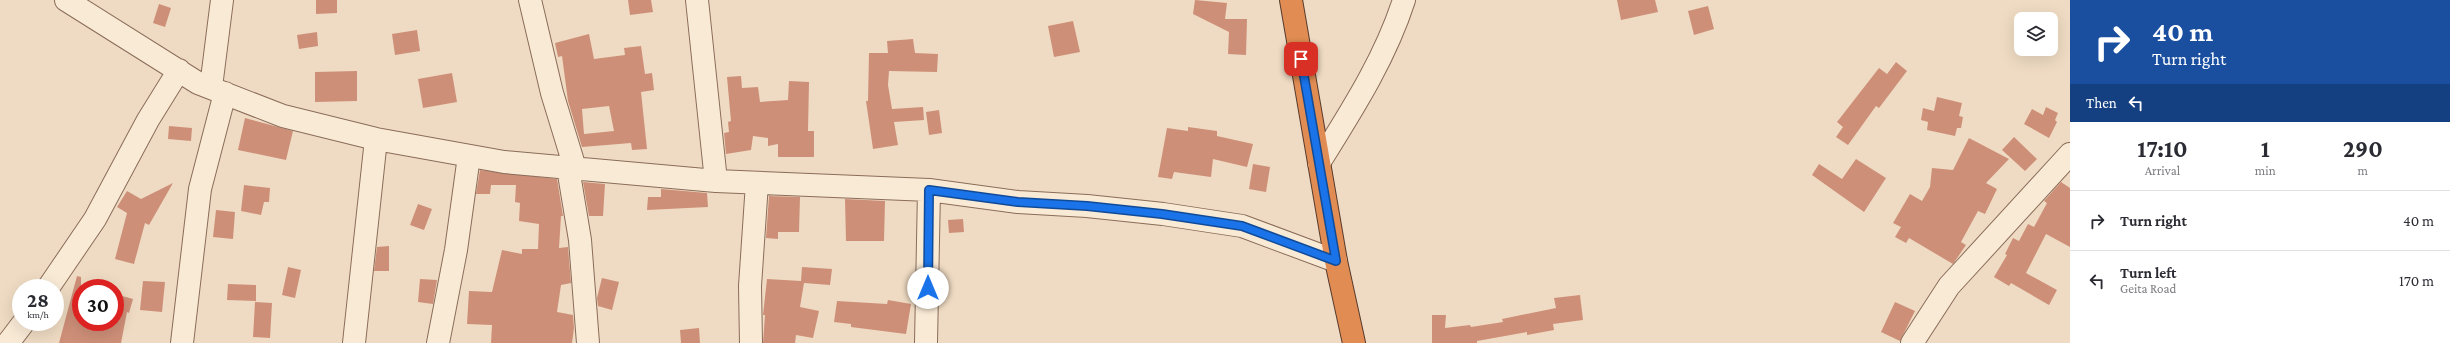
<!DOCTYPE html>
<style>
:root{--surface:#fff;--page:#f2f2f3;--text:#2b2b33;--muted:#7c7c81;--line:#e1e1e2}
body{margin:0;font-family:"Crimson Pro",serif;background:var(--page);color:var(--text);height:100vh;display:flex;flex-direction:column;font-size:15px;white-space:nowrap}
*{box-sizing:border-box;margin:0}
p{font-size:13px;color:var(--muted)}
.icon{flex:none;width:22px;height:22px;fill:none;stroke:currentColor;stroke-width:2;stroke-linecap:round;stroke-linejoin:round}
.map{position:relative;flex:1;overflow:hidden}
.panel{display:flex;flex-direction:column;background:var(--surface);width:380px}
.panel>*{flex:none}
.top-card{background:#1a4fa0;color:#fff;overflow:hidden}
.fabs{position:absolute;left:2014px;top:12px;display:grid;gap:8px}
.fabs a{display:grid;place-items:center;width:44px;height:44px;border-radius:8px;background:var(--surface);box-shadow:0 4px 16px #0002;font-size:20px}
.speed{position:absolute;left:12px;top:279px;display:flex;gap:8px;font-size:20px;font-weight:700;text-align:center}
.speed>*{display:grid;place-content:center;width:52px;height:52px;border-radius:50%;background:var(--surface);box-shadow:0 4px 16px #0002;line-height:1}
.speed small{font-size:10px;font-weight:400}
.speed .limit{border:6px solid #d22;background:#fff;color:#111}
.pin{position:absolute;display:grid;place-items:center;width:34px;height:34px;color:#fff;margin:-17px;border-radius:8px;box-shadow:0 2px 6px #0006}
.me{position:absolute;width:44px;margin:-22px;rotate:0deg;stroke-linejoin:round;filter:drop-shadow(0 0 3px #0008)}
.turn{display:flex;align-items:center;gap:14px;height:84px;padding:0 16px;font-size:18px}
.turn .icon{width:52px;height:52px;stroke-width:2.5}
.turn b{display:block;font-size:28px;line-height:34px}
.then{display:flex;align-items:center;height:38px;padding:0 16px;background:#0003;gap:8px;font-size:15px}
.eta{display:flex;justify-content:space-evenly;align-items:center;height:68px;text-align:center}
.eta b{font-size:24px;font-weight:700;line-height:28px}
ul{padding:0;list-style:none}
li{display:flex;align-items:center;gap:12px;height:60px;padding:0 16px;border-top:1px solid var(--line)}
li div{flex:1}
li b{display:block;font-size:15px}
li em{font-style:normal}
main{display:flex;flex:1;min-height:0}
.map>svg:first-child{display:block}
.building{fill:#ce8f78;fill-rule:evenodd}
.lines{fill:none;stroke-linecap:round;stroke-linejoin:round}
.minor-casing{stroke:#8a6c59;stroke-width:24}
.highway-casing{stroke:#573b2e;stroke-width:24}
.minor{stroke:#f9ead6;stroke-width:22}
.highway{stroke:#e08c52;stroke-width:22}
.route-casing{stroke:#114b97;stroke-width:10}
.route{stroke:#1a73e8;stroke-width:7}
</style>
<main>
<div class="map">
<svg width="2070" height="343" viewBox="0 0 2070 343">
<rect width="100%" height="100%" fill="#efdbc3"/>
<!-- building -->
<path class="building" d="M 316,0 L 337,0 L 337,13 L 316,14 Z
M 628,0 L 651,0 L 653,12 L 630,15 Z
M 1195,0 L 1227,3 L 1225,19 L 1247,19 L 1246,55 L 1228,54 L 1229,32 L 1193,14 Z
M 1617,0 L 1655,0 L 1658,12 L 1621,20 Z
M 159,4 L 171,8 L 165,27 L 153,23 Z
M 1708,6 L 1714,29 L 1694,35 L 1688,11 Z
M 1073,21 L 1080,52 L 1054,57 L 1048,26 Z
M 417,30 L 420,51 L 395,55 L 392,34 Z
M 317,32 L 318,46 L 299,49 L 297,35 Z
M 589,34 L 594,59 L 625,55 L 624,48 L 641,46 L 645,74 L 652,73 L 654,90 L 641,92 L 647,149 L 632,150 L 631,143 L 582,147 L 568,101 L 562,56 L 558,57 L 555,43 ZM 609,106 L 614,131 L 584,134 L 582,109 Z
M 913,39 L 915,53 L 938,54 L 937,72 L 889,71 L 888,85 L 892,109 L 923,107 L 924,120 L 894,122 L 898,145 L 873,149 L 866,101 L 868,101 L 869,53 L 888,53 L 887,41 Z
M 1896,62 L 1907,71 L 1879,108 L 1876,106 L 1848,145 L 1836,137 L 1843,127 L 1837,122 L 1879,68 L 1887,74 Z
M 357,71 L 357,101 L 315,102 L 315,72 Z
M 452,73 L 457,102 L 423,108 L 418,79 Z
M 741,76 L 742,88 L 758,87 L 760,102 L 788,100 L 789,81 L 809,82 L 808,131 L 814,131 L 814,157 L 778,157 L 778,144 L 768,146 L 768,138 L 753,136 L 751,150 L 726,154 L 724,133 L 729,132 L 728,122 L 731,121 L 727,77 Z
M 1937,97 L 1962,103 L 1959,116 L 1963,117 L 1961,128 L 1957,128 L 1955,136 L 1927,130 L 1928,122 L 1921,120 L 1923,108 L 1934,111 Z
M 2046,107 L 2058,113 L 2055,120 L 2057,122 L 2049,138 L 2024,124 L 2032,109 L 2043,115 Z
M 939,110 L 942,133 L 929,135 L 926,112 Z
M 245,118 L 293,131 L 286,160 L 238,150 Z
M 169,126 L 192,128 L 191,141 L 168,139 Z
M 1188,127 L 1217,131 L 1217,136 L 1253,144 L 1247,167 L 1213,159 L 1211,177 L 1174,172 L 1172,179 L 1158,177 L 1167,128 L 1188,131 Z
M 2014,137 L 2037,159 L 2025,171 L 2002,150 Z
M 1969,138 L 2009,159 L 1986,183 L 1997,189 L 1985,214 L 1978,211 L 1961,242 L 1966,245 L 1953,264 L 1909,238 L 1906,243 L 1895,237 L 1901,227 L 1893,223 L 1910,194 L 1922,201 L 1930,187 L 1932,168 L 1953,170 Z
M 1856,159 L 1886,178 L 1864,212 L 1812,175 L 1819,164 L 1842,179 Z
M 1253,164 L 1270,167 L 1266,192 L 1249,189 Z
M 480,170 L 557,179 L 563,216 L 561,216 L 559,248 L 568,247 L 571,283 L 561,285 L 557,312 L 573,315 L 574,328 L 572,343 L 491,343 L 492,325 L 467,324 L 469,291 L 492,292 L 502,250 L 522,254 L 522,249 L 538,249 L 539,224 L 519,221 L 520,203 L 515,202 L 516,185 L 491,185 L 490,194 L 476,194 Z
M 583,182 L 605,184 L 603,216 L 589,216 Z
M 2061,182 L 2070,188 L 2070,247 L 2046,234 L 2026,273 L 2057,290 L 2049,305 L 2011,283 L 2009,286 L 1994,277 L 2007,255 L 2005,254 L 2013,238 L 2019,241 L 2028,224 L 2034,227 L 2047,203 L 2044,201 Z
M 173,183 L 149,225 L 145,223 L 134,264 L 115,259 L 127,213 L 117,207 L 127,191 L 141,199 Z
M 244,185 L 270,188 L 269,202 L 264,202 L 261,215 L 241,211 Z
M 661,189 L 707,193 L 708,207 L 647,210 L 648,197 L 661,197 Z
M 769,196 L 800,197 L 799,232 L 778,232 L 778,239 L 766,238 Z
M 845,199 L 885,201 L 884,241 L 846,241 Z
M 418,204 L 432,209 L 424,230 L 410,225 Z
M 216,210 L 235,212 L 233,239 L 213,237 Z
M 963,219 L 964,232 L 949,233 L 948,220 Z
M 389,246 L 389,271 L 374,271 L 377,247 Z
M 288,267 L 301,270 L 295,298 L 282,295 Z
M 802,267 L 832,269 L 830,285 L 804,283 L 800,307 L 819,311 L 813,338 L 796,335 L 795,343 L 763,343 L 765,315 L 763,315 L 767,279 L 801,281 Z
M 77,276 L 81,277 L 81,322 L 115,322 L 115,294 L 133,299 L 129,313 L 127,312 L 121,343 L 59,343 Z
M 602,278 L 619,282 L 612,310 L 598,306 L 597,298 Z
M 420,279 L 437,280 L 433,304 L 418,302 Z
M 143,281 L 165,282 L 162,312 L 140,310 Z
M 228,284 L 256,285 L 256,301 L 227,300 Z
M 1580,295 L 1583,320 L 1553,324 L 1554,330 L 1527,335 L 1527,332 L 1477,341 L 1477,343 L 1432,343 L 1432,315 L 1446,315 L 1445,328 L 1470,325 L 1471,327 L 1503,322 L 1502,319 L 1556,308 L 1554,298 Z
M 888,300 L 911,304 L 906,334 L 851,327 L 851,324 L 834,322 L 837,301 L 887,304 Z
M 255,302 L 272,303 L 270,338 L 253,337 Z
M 1895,302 L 1915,311 L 1900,341 L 1881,332 Z
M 699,328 L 700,343 L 681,343 L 680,330 Z"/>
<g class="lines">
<!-- minor casing -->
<g class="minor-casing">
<path id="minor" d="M 66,0 L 198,83 L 283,116 L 376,139 L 504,162 L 716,181 L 929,190 L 1018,202 L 1087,206 L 1163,214 L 1242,226 L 1336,261
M 530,0 L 552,93 L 575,168
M 697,0 L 716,181
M 211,87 L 222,0
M 1319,163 C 1352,110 1385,59 1404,0
M 568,168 L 580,240 L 588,343
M 48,288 L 95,219 L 148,120 L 179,70
M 8,343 L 24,322
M 182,343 L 200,189 L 225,93
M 354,343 L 376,139
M 438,343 L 456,250 L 469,156
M 751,343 L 750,286 L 757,183
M 926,343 L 929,190
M 1912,343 L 1949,286 L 2070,154"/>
</g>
<!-- highway casing -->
<g class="highway-casing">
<path id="highway" d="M 1291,0 L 1336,261 L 1354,343"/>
</g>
<!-- minor -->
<use href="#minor" class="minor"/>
<!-- highway -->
<use href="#highway" class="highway"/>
</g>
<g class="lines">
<!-- route casing -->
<g class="route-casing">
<path id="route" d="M 928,288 L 929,190 L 1018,202 L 1087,206 L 1162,214 L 1242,226 L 1336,261 L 1301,59"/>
</g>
<!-- route -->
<use href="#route" class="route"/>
</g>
</svg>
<div class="fabs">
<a><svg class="icon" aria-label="layers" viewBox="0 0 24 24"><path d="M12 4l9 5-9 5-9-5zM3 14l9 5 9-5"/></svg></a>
</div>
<div class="speed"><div>28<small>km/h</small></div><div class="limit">30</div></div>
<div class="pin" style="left:1301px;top:59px;background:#d93025"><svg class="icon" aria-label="arrive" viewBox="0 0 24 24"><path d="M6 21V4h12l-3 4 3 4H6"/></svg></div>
<svg class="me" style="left:928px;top:288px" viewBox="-20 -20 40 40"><circle r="19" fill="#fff"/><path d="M0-13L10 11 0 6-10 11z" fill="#1a73e8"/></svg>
</div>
<section class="panel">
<div class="top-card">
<div class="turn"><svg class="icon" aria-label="right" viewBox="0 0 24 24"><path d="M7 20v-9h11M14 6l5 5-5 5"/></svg><div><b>40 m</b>Turn right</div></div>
<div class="then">Then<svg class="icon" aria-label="left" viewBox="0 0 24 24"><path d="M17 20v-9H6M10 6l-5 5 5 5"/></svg></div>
</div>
<div class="eta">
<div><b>17:10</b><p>Arrival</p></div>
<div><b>1</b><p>min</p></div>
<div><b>290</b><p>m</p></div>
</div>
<ul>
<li><svg class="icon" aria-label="right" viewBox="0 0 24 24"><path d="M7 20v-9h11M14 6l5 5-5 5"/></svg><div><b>Turn right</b></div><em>40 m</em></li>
<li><svg class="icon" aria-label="left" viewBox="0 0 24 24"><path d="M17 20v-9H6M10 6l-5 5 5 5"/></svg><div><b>Turn left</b><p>Geita Road</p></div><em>170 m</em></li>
</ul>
</section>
</main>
